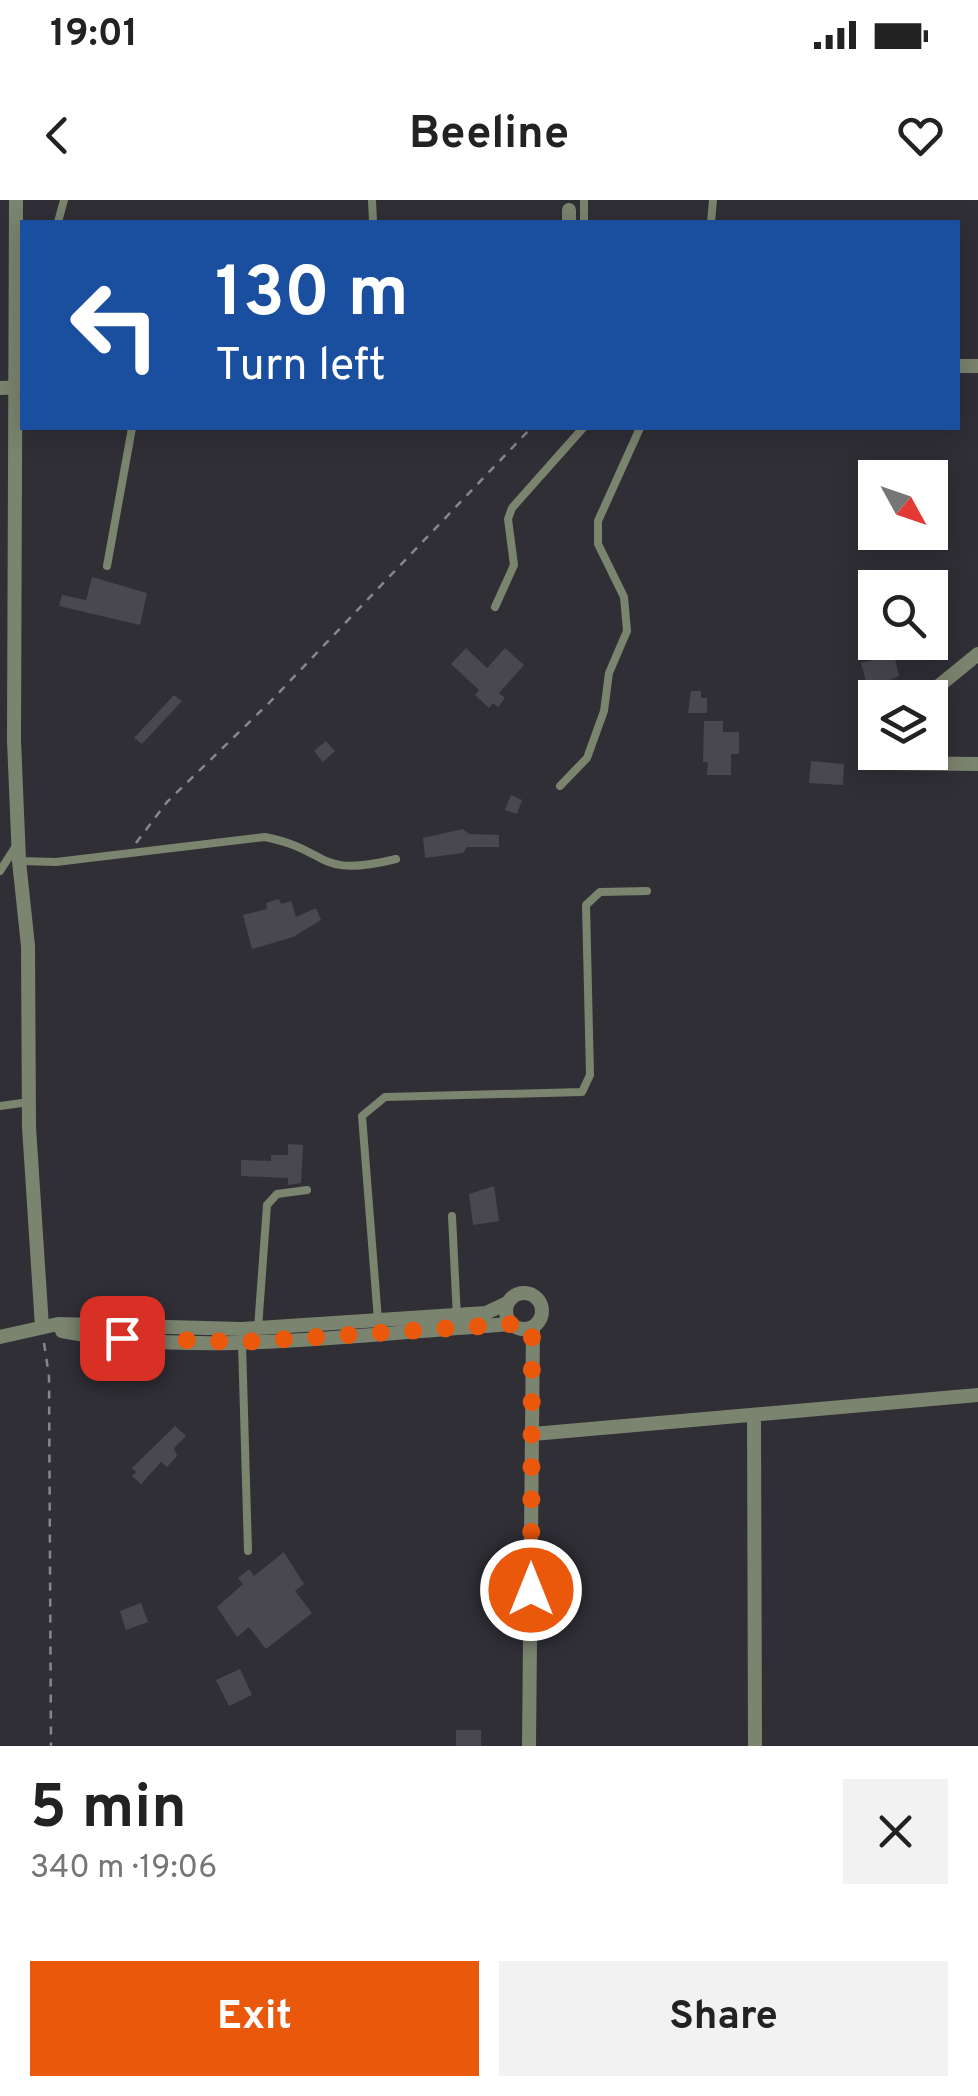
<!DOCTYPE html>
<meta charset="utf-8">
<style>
:root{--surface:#fff;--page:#f2f2f2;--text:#222;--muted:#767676;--accent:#ea580c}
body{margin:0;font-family:Overpass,sans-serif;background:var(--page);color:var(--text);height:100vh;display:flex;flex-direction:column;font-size:38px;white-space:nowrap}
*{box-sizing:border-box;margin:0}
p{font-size:32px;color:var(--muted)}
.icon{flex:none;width:55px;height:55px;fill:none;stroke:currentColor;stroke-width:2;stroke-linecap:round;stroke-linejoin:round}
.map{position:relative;height:1546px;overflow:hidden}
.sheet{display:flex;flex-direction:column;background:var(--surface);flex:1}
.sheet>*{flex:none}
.hud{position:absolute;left:20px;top:20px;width:940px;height:210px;border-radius:0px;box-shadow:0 5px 25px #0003;background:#1a4fa0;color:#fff;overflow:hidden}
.needle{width:65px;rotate:130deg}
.fabs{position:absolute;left:858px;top:260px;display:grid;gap:20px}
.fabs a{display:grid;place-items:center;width:90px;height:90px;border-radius:0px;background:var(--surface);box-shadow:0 5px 25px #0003;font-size:50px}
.pin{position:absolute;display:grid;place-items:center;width:85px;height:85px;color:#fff;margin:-42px;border-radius:20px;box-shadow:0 5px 15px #0006}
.me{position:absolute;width:110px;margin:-55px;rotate:0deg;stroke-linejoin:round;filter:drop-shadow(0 0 8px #0008)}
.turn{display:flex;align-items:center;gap:35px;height:210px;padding:0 30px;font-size:45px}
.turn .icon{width:130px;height:130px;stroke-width:2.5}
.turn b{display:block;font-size:70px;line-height:85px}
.round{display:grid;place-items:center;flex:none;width:105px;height:105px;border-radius:0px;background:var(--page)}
.headline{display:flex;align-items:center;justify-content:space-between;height:170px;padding:0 30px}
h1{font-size:60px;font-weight:700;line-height:75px}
.cta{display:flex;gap:20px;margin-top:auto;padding:20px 30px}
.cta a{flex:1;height:115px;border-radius:0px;background:var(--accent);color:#fff;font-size:40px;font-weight:700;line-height:115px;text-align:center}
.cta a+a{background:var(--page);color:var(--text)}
.status{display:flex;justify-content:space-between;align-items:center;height:70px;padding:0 50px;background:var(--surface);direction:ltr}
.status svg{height:28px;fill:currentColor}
header{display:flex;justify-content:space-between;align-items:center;height:130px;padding:0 30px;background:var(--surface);font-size:45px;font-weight:700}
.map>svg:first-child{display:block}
.building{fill:#494850}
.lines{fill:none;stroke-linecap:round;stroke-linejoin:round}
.path{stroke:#87868c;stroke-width:2.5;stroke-dasharray:8 8;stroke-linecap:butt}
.service{stroke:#7b846f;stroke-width:8}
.minor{stroke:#7b846f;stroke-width:14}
.route{stroke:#ea580c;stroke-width:18;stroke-dasharray:0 32.4}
</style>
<div class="status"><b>19:01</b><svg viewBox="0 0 49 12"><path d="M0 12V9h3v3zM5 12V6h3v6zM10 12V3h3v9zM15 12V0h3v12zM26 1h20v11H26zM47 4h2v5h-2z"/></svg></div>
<header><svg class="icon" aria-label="back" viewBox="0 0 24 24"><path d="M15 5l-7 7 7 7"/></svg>Beeline<svg class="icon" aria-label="heart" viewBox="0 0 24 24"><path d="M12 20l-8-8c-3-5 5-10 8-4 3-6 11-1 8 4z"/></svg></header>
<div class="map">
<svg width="978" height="1546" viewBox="0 0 978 1546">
<rect width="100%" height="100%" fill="#302f36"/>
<!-- building -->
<path class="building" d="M 92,377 L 147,393 L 140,425 L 59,406 L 62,395 L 86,400 Z
M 466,448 L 487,468 L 505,448 L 524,465 L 499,493 L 505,498 L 498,507 L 493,503 L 489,508 L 475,495 L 479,490 L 451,464 Z
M 894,455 L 899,476 L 868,489 L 861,463 Z
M 691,491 L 701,491 L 701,498 L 707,498 L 707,513 L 688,513 Z
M 174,495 L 182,501 L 142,544 L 134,538 Z
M 704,521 L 723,521 L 723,532 L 739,532 L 739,554 L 731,554 L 731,575 L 707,575 L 708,562 L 703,562 Z
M 326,541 L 335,551 L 323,562 L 314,551 Z
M 811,561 L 844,564 L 843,585 L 809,583 Z
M 511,595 L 522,600 L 517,614 L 505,610 Z
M 463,629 L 469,634 L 499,635 L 499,647 L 467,647 L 463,653 L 425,658 L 423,638 Z
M 279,699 L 281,704 L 291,701 L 296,717 L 316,708 L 321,720 L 293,737 L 252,749 L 243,715 L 267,709 L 266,703 Z
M 288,944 L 303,945 L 301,983 L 288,985 L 288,978 L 241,976 L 241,960 L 271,961 L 271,955 L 288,955 Z
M 494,986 L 499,1021 L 473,1025 L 469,994 Z
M 175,1226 L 186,1236 L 174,1248 L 177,1256 L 167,1267 L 161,1262 L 141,1284 L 132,1276 L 136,1272 L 132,1268 Z
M 284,1352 L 304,1384 L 295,1391 L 312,1413 L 266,1449 L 249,1427 L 237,1437 L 217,1407 L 243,1384 L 238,1378 L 249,1369 L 254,1376 Z
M 141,1403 L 148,1422 L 126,1430 L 120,1411 Z
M 240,1469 L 252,1495 L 229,1506 L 216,1480 Z
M 456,1530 L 481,1530 L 481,1546 L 456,1546 Z"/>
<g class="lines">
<!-- path -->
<path class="path" d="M 136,643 L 167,602 L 269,503 L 531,228
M 44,1143 L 49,1176 L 51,1546"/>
<!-- service -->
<path class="service" d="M 372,0 L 373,22
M 584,0 L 584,22
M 58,22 L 64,0
M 711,22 L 713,0
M 107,366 L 132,228
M 495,407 L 514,365 L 508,319 L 512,308 L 583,228
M 560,586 L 587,558 L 604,511 L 609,473 L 627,431 L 624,397 L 598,344 L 598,321 L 640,228
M 19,661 L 56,662 L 265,637 C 331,650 315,679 396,659
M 0,671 L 16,646
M 0,906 L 29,902
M 452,1016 L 457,1118
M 378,1120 L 362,916 L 385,897 L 582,892 L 590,875 L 586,705 L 600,692 L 647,691
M 258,1128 L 267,1005 L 277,994 L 307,990
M 242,1143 L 248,1351"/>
<!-- minor -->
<path class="minor" d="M 16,0 L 14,540 L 19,661 L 28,746 L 29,927 L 42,1127
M 569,10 L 569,22
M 958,166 L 978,166
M 0,188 L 22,187
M 924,498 L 978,454
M 877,552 L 885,563 L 978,564
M506 1111a18 18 0 1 1 36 0a18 18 0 1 1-36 0Z
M 62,1131 C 204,1158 368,1133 512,1124
M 0,1137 L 58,1124 L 242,1129 L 486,1113 L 507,1103
M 754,1216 L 755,1546
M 533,1234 L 978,1195
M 529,1546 L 533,1127"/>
</g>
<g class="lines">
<!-- route -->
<path class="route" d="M 122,1138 L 242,1142 L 512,1124 L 532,1127 L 531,1390"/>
</g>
</svg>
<div class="fabs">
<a><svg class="needle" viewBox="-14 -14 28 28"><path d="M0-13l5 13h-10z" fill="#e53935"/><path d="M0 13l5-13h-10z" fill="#767676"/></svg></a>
<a><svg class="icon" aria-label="search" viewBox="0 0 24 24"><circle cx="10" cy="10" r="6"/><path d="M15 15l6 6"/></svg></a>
<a><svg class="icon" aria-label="layers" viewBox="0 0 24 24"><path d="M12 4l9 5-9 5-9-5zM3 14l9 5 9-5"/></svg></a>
</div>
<div class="pin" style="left:122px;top:1138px;background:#d93025"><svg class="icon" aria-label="arrive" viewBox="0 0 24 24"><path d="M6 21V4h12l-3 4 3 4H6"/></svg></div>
<svg class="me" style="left:531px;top:1390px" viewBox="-20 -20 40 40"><circle r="17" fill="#ea580c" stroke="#fff" stroke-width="3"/><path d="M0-11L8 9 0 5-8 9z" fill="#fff"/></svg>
<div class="hud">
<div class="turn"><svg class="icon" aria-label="left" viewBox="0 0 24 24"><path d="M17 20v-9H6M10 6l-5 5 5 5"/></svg><div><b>130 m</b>Turn left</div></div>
</div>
</div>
<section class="sheet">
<div class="headline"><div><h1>5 min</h1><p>340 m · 19:06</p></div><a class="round"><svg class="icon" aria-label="close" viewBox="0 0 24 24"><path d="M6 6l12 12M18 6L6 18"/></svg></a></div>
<div class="cta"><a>Exit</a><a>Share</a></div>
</section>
